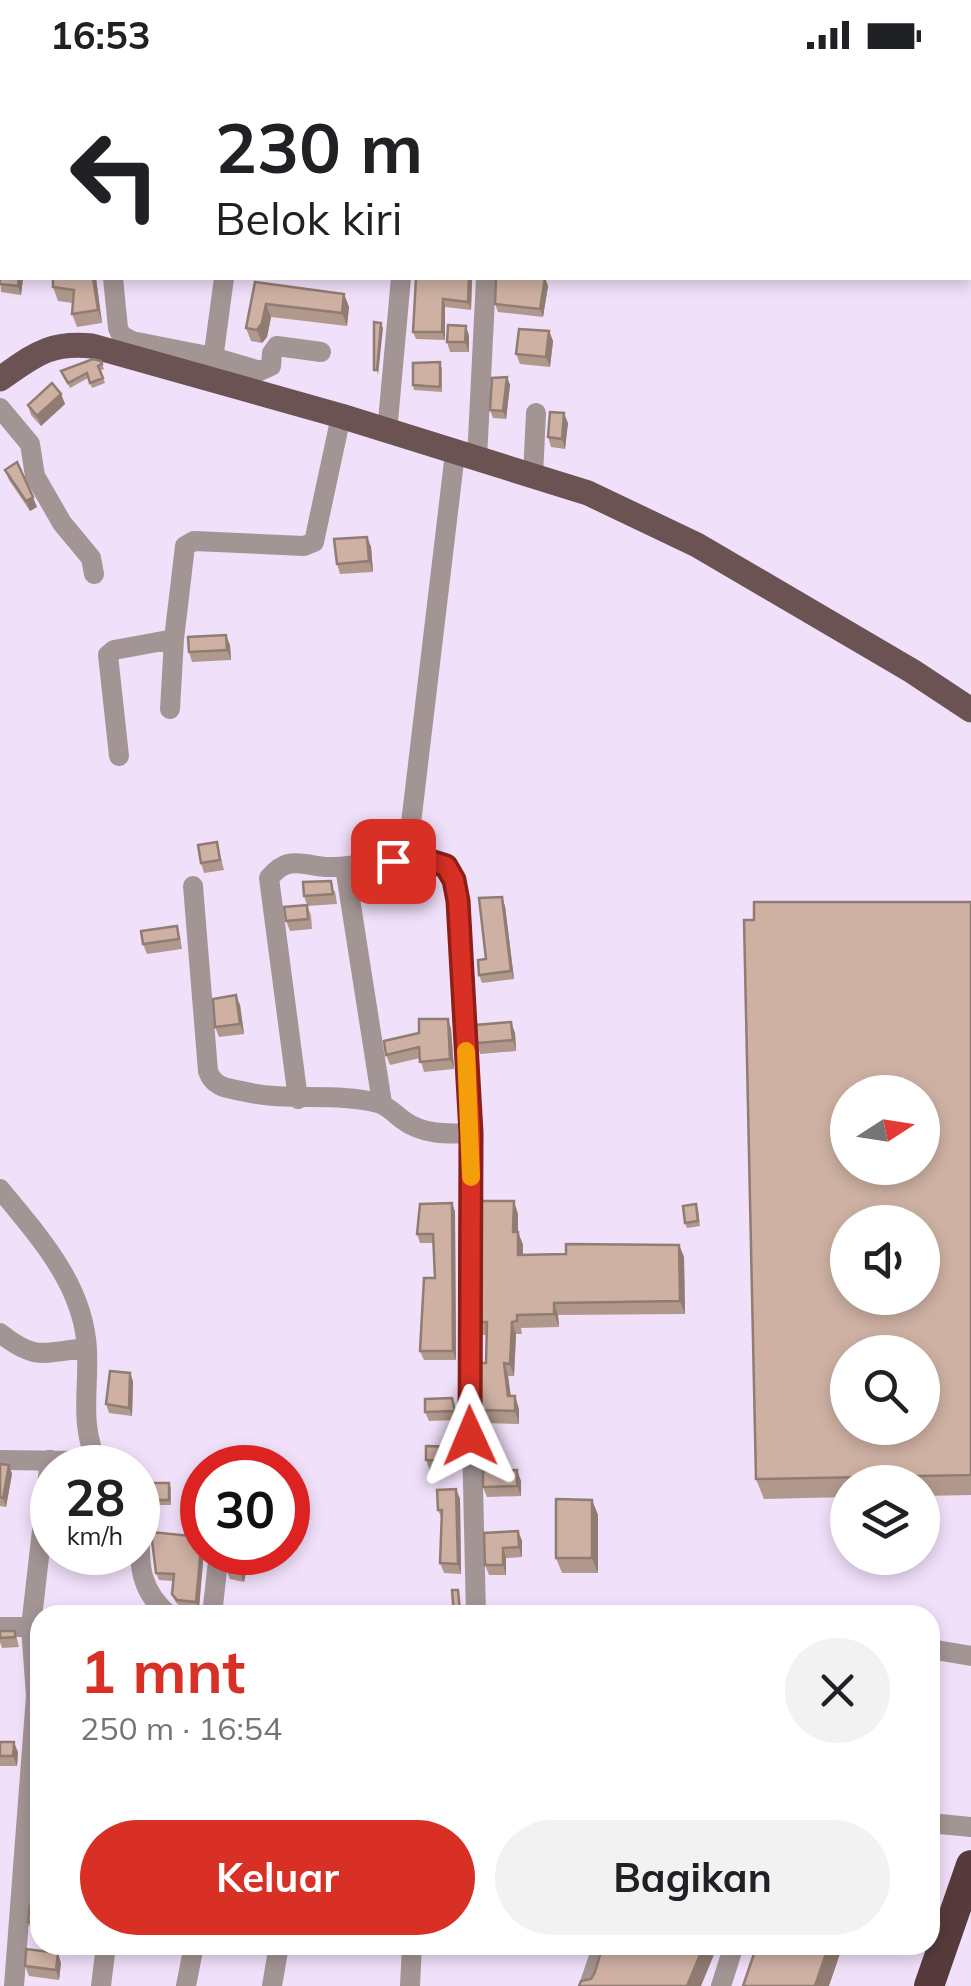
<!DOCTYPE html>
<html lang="id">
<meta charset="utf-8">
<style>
:root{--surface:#fff;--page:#f2f2f2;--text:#202124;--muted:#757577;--accent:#d93025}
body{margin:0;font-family:Mulish,sans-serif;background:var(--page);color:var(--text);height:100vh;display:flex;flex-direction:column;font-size:38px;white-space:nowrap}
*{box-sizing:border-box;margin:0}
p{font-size:32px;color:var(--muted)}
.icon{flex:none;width:55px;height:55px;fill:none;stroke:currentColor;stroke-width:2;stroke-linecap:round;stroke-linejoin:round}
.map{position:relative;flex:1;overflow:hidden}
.side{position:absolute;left:30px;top:1535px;width:910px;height:350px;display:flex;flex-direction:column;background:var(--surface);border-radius:30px;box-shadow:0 5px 15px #0003}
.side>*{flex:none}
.guide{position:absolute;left:0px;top:0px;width:972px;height:210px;box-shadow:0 5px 15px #0003;background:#fff;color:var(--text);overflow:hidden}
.needle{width:65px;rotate:78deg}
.tools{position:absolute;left:830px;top:1005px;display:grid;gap:20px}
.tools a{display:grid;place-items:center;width:110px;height:110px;border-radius:50%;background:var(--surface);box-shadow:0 5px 15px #0003;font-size:50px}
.speed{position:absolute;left:30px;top:1375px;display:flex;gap:20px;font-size:50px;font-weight:700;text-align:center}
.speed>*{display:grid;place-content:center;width:130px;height:130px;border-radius:50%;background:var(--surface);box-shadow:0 5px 15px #0003;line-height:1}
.speed small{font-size:25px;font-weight:400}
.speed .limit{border:15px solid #d22;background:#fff;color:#111}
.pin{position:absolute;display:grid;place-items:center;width:85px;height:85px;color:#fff;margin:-42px;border-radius:20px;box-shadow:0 5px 15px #0006}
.me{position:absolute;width:110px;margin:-55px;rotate:359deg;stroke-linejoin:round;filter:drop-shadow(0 0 8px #0008)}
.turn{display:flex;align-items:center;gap:35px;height:210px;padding:0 50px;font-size:45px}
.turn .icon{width:130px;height:130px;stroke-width:2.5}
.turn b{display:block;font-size:70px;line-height:85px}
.round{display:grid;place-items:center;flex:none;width:105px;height:105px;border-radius:52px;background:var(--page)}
.headline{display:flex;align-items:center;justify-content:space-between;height:170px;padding:0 50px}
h1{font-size:60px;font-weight:700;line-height:75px;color:var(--accent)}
.button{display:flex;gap:20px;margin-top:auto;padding:20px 50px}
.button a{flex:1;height:115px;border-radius:60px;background:var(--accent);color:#fff;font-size:40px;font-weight:700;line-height:115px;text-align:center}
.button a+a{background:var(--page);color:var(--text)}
.status{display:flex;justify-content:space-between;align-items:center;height:70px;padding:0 50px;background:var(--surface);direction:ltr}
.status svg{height:28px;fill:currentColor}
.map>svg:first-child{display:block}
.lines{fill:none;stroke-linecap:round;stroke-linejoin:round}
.minor{stroke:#a49595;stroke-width:20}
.major{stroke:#6b5253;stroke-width:25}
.highway{stroke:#573b3c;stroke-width:30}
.wall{fill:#b1988c}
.shaded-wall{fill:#907c72}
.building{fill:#ceb1a3;stroke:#907c72;stroke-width:2.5;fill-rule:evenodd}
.route-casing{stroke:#8d1f18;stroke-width:25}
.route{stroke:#d93025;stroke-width:18}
.slow{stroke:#f59e0b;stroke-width:18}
</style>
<div class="status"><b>16:53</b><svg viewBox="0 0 49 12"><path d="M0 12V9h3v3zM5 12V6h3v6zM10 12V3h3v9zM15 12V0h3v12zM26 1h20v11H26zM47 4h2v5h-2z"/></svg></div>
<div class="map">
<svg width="971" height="1916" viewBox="0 0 971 1916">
<rect width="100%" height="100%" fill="#f1e0fa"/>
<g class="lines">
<!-- minor -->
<path class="minor" d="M 0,197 L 2,197
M 113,208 L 118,258 L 121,265 L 132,271 L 213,287 L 260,301 L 271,296 L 272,283 L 277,276 L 321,282
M 212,297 L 224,208
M 0,338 L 30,374 L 35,406 L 62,453 L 91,488 L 94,504
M 387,362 L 401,208
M 477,389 L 486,208
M 533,406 L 536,343
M 170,639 L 174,569 L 185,476 L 194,471 L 304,476 L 314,472 L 341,346
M 119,686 L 108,585 L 114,580 L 174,569
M 407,787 L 455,383
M 345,797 L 382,1033
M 193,816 L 208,1001 C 214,1019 230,1018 246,1022 C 289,1032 335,1022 378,1033 C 388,1036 395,1044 403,1050 C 423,1065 447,1064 471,1063
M 298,1029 L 269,808 C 274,802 280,796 288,794 C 301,791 315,797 328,797 C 371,799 402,776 446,795 L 455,810 L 458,831 L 471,1063 L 468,1195 L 476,1545
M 0,1119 C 39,1167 84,1215 87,1280 C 89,1321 79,1355 98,1394
M 0,1263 C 37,1292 43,1282 87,1278
M 0,1390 L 82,1391 L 103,1397
M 138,1428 C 144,1474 128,1511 169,1545
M 212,1545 L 219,1482
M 0,1557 L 31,1557 L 50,1390
M 930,1579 L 971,1586
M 930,1753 L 971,1757
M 14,1916 L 36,1626 L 31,1557 L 40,1558
M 101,1916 L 106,1875
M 186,1916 L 194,1875
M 272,1916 L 279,1875
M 410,1916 L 412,1875
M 589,1916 L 603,1875
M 721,1916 L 734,1875"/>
<!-- major -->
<path class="major" d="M 0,309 C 35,285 48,272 92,276 L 341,346 L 588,423 L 697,475 L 912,601 L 971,640"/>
<!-- highway -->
<path class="highway" d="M 929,1916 L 971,1795"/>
</g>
<!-- wall -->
<path class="wall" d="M 0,202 L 23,208 L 21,225 L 1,222 Z
M 96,208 L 102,253 L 77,257 L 72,244 L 73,233 L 58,231 L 53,217 Z
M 416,208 L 472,208 L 471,240 L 445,237 L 445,270 L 416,269 L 413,262 Z
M 545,208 L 548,216 L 543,247 L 498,242 L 495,234 Z
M 255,212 L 344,224 L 349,237 L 347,256 L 271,247 L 267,267 L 262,273 L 251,271 L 246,258 Z
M 466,256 L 469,266 L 469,282 L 450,282 L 447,272 Z
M 549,261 L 553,271 L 550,297 L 520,294 L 516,284 Z
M 101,291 L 104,299 L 100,301 L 105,313 L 92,318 L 88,308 L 70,318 L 61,301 Z
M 442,297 L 442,322 L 414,320 L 413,315 Z
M 507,307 L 510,315 L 506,349 L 493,348 L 490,340 Z
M 61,324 L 65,334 L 41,356 L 31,345 L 28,335 Z
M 568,353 L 565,379 L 551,377 L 548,367 Z
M 5,400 L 37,437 L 30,441 L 9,410 Z
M 367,467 L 371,477 L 373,502 L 340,504 L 337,494 Z
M 230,575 L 231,590 L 192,592 L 189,582 Z
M 217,772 L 224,800 L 204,803 L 201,793 Z
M 335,821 L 337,834 L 307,836 L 311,845 L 312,859 L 290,861 L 286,851 L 307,835 L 304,826 Z
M 971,832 L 971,1425 L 922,1426 L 922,1412 L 848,1412 L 848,1427 L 764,1429 L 756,1409 Z
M 505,836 L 514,909 L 482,913 L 479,905 Z
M 180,866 L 182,879 L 147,884 L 143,874 Z
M 240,935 L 244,964 L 219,967 L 215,957 Z
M 448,949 L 451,959 L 454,999 L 424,1002 L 420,988 L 390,995 L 386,985 L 419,963 Z
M 515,963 L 516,981 L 480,984 L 477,973 Z
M 452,1133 L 455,1142 L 456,1290 L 424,1290 L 420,1281 L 435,1208 L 434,1173 L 420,1173 L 417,1164 Z
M 698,1139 L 700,1156 L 687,1158 L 685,1153 Z
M 518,1144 L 518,1162 L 523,1175 L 523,1185 L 566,1184 L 679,1175 L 684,1187 L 685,1244 L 558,1245 L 559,1257 L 521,1258 L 522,1264 L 516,1264 L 514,1306 L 508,1306 L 511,1326 L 515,1326 L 519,1339 L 519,1354 L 485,1353 L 481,1340 L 486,1293 L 487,1265 L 483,1265 L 479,1252 Z
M 133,1311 L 132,1346 L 109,1343 L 106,1334 Z
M 452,1328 L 458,1350 L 429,1351 L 425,1342 Z
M 455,1377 L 459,1387 L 459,1401 L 430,1401 L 426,1390 Z
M 0,1394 L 9,1395 L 12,1404 L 6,1437 L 0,1436 Z
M 521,1411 L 521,1426 L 487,1427 L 483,1417 Z
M 169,1413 L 171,1418 L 171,1435 L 153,1435 L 151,1430 Z
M 456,1419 L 460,1429 L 461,1504 L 444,1503 L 440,1493 L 442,1449 L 438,1440 Z
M 592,1430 L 598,1445 L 598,1503 L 562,1503 L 556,1488 Z
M 518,1461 L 522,1471 L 522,1487 L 506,1488 L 506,1505 L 489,1505 L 485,1495 Z
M 202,1467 L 199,1539 L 180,1537 L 175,1531 L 172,1524 L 173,1511 L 159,1510 L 156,1503 Z
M 245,1482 L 248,1492 L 244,1512 L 230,1509 L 226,1499 Z
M 0,1561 L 15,1561 L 19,1577 L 2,1578 L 0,1572 Z
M 0,1672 L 18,1682 L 17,1696 L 0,1696 Z
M 40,1836 L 40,1862 L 32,1862 L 28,1852 Z
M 118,1875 L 180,1875 L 179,1882 L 120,1878 Z
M 61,1893 L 59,1910 L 29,1906 L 25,1896 Z"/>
<!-- shaded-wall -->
<path class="shaded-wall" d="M 19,208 L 23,208 L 21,225 L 18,216 Z
M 93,208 L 96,208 L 102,253 L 98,240 Z
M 469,208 L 472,208 L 471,240 L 468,232 Z
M 545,208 L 548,216 L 543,247 L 540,239 Z
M 344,224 L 349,237 L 347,256 L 342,243 Z
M 443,229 L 445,237 L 445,270 L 442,262 Z
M 266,234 L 271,247 L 267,267 L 262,273 L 257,260 Z
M 381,253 L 383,258 L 378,305 L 377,300 Z
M 466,256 L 469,266 L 469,282 L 465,272 Z
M 549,261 L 553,271 L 550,297 L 546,287 Z
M 507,307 L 510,315 L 506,349 L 503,341 Z
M 61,324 L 65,334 L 41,356 L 37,346 Z
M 564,343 L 568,353 L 565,379 L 562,369 Z
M 33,427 L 37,437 L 30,441 L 26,431 Z
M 367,467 L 371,477 L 373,502 L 369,491 Z
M 226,565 L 230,575 L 231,590 L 227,580 Z
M 502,827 L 505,836 L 514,909 L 511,901 Z
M 236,925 L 240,935 L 244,964 L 240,954 Z
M 448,949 L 451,959 L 454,999 L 450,989 Z
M 511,952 L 515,963 L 516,981 L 513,970 Z
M 514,1131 L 518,1144 L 518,1162 L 523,1175 L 523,1198 L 518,1185 L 513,1162 Z
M 452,1133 L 455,1142 L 456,1290 L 453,1281 Z
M 679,1175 L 684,1187 L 685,1244 L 680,1231 Z
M 554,1233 L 558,1245 L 559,1257 L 554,1244 Z
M 512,1252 L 516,1264 L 514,1306 L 510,1294 Z
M 504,1293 L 508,1306 L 512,1338 L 508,1326 Z
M 130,1303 L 133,1311 L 132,1346 L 129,1338 Z
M 515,1326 L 519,1339 L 519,1354 L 515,1341 Z
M 455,1377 L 459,1387 L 459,1401 L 455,1391 Z
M 9,1395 L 12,1404 L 6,1437 L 3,1428 Z
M 517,1400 L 521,1411 L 521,1426 L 517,1416 Z
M 456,1419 L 460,1429 L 461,1504 L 458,1494 Z
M 592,1430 L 598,1445 L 598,1503 L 592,1488 Z
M 518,1461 L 522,1471 L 522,1487 L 519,1477 Z
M 202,1467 L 202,1482 L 204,1482 L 199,1539 L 196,1532 Z
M 503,1478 L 506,1488 L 506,1505 L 503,1495 Z
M 245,1482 L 248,1492 L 244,1512 L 240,1502 Z
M 14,1672 L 18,1682 L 17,1696 L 13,1686 Z
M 704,1875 L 718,1875 L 701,1916 L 687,1916 Z
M 829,1875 L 843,1875 L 829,1916 L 815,1916 Z
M 58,1883 L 61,1893 L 59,1910 L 56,1900 Z"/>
<!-- building -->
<path class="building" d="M 2,200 L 2,208 L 19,208 L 18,216 L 0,214 L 0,202 Z
M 53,208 L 93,208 L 98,240 L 72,244 L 74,220 L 53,217 Z
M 416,208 L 469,208 L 468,232 L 443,229 L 442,262 L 413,262 Z
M 496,208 L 545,208 L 540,239 L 495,234 Z
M 255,212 L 344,224 L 342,243 L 266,234 L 262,253 L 257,260 L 246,258 Z
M 374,252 L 381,253 L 377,300 L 374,300 Z
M 448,255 L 466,256 L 465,272 L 447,272 Z
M 519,259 L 549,261 L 546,287 L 516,284 Z
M 93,289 L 101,291 L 102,294 L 98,296 L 103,308 L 90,313 L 87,303 L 68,313 L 61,301 Z
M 440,292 L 440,317 L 413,315 L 413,293 Z
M 507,307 L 503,341 L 490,340 L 492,308 Z
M 52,313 L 61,324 L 37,346 L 28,335 Z
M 550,342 L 564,343 L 562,369 L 548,367 Z
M 17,392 L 33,427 L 26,431 L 5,400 Z
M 367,467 L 369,491 L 337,494 L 334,469 Z
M 226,565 L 227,580 L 189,582 L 188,567 Z
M 217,772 L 220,790 L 201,793 L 198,775 Z
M 331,811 L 333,824 L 304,826 L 303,812 Z
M 502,827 L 511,901 L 479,905 L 478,890 L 486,889 L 479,828 Z
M 754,832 L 971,832 L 971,1405 L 756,1409 L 744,850 L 754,850 ZM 848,1022 L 922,1022 L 922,1098 L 848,1098 ZM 848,1152 L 922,1152 L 922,1228 L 848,1228 ZM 848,1282 L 922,1282 L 922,1358 L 848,1358 Z
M 307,835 L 308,849 L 286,851 L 284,837 Z
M 177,856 L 179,869 L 143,874 L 141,861 Z
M 236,925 L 240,954 L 215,957 L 213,929 Z
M 419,949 L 448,949 L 450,989 L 420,992 L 419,977 L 386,985 L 384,971 L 419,963 Z
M 511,952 L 513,970 L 477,973 L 476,955 Z
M 478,1131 L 514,1131 L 513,1162 L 518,1162 L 518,1185 L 566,1184 L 566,1174 L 679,1175 L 680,1231 L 554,1233 L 554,1244 L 517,1245 L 517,1251 L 512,1252 L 510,1294 L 504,1293 L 508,1326 L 515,1326 L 515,1341 L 481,1340 L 480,1293 L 486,1293 L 487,1252 L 479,1252 Z
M 452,1133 L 453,1281 L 420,1281 L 424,1208 L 435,1208 L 433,1164 L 417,1164 L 420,1134 Z
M 696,1134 L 698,1151 L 685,1153 L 683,1136 Z
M 110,1301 L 130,1303 L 129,1338 L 106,1334 Z
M 452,1328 L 455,1341 L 425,1342 L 425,1329 Z
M 426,1376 L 455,1377 L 455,1391 L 426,1390 Z
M 0,1394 L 9,1395 L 3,1428 L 0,1427 Z
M 517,1400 L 517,1416 L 483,1417 L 483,1401 Z
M 151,1413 L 169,1413 L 169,1430 L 151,1430 Z
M 456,1419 L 458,1494 L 440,1493 L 442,1440 L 438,1440 L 437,1420 Z
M 556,1429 L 592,1430 L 592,1488 L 556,1488 Z
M 518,1461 L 519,1477 L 503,1478 L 503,1495 L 485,1495 L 484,1463 Z
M 151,1462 L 202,1467 L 196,1532 L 177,1530 L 172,1524 L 174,1504 L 156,1503 Z
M 228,1482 L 245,1482 L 240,1502 L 226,1499 Z
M 452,1520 L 458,1520 L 460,1541 L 464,1545 L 454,1545 Z
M 0,1561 L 15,1561 L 15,1567 L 0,1568 Z
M 0,1672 L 14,1672 L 13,1686 L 0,1686 Z
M 30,1835 L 40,1836 L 40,1853 L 28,1852 Z
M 603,1875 L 704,1875 L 687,1916 L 579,1916 L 581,1911 L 591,1909 L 595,1902 Z
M 757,1875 L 829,1875 L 815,1916 L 743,1916 Z
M 26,1879 L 58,1883 L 56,1900 L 25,1896 Z"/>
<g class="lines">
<!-- route casing -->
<g class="route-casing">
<path id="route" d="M 393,791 L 414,786 L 446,796 L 454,810 L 458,831 L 471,1063 L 470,1366"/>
</g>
<!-- route -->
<use href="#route" class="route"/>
<!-- slow -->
<path class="slow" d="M 466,981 L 471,1107"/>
</g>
</svg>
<div class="tools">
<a><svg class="needle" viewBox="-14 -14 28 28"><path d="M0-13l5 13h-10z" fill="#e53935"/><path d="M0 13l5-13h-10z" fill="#757577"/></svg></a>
<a><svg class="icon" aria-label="sound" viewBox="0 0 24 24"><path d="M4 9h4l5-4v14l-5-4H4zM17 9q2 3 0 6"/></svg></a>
<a><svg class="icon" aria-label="search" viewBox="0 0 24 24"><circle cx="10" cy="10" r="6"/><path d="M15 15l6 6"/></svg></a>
<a><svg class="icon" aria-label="layers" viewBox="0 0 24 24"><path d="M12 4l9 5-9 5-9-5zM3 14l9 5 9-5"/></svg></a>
</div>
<div class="speed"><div>28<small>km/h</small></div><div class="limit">30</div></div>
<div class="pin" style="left:393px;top:791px;background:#d93025"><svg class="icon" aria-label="arrive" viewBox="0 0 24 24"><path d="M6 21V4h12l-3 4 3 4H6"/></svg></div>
<svg class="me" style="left:470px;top:1366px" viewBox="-20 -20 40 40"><path d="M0-17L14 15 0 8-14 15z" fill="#d93025" stroke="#fff" stroke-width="4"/></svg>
<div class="guide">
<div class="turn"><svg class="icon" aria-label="left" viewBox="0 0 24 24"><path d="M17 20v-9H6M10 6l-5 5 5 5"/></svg><div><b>230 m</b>Belok kiri</div></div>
</div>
<section class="side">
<div class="headline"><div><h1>1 mnt</h1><p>250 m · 16:54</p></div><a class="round"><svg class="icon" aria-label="close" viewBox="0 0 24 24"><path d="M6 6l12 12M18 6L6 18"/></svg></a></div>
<div class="button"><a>Keluar</a><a>Bagikan</a></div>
</section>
</div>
